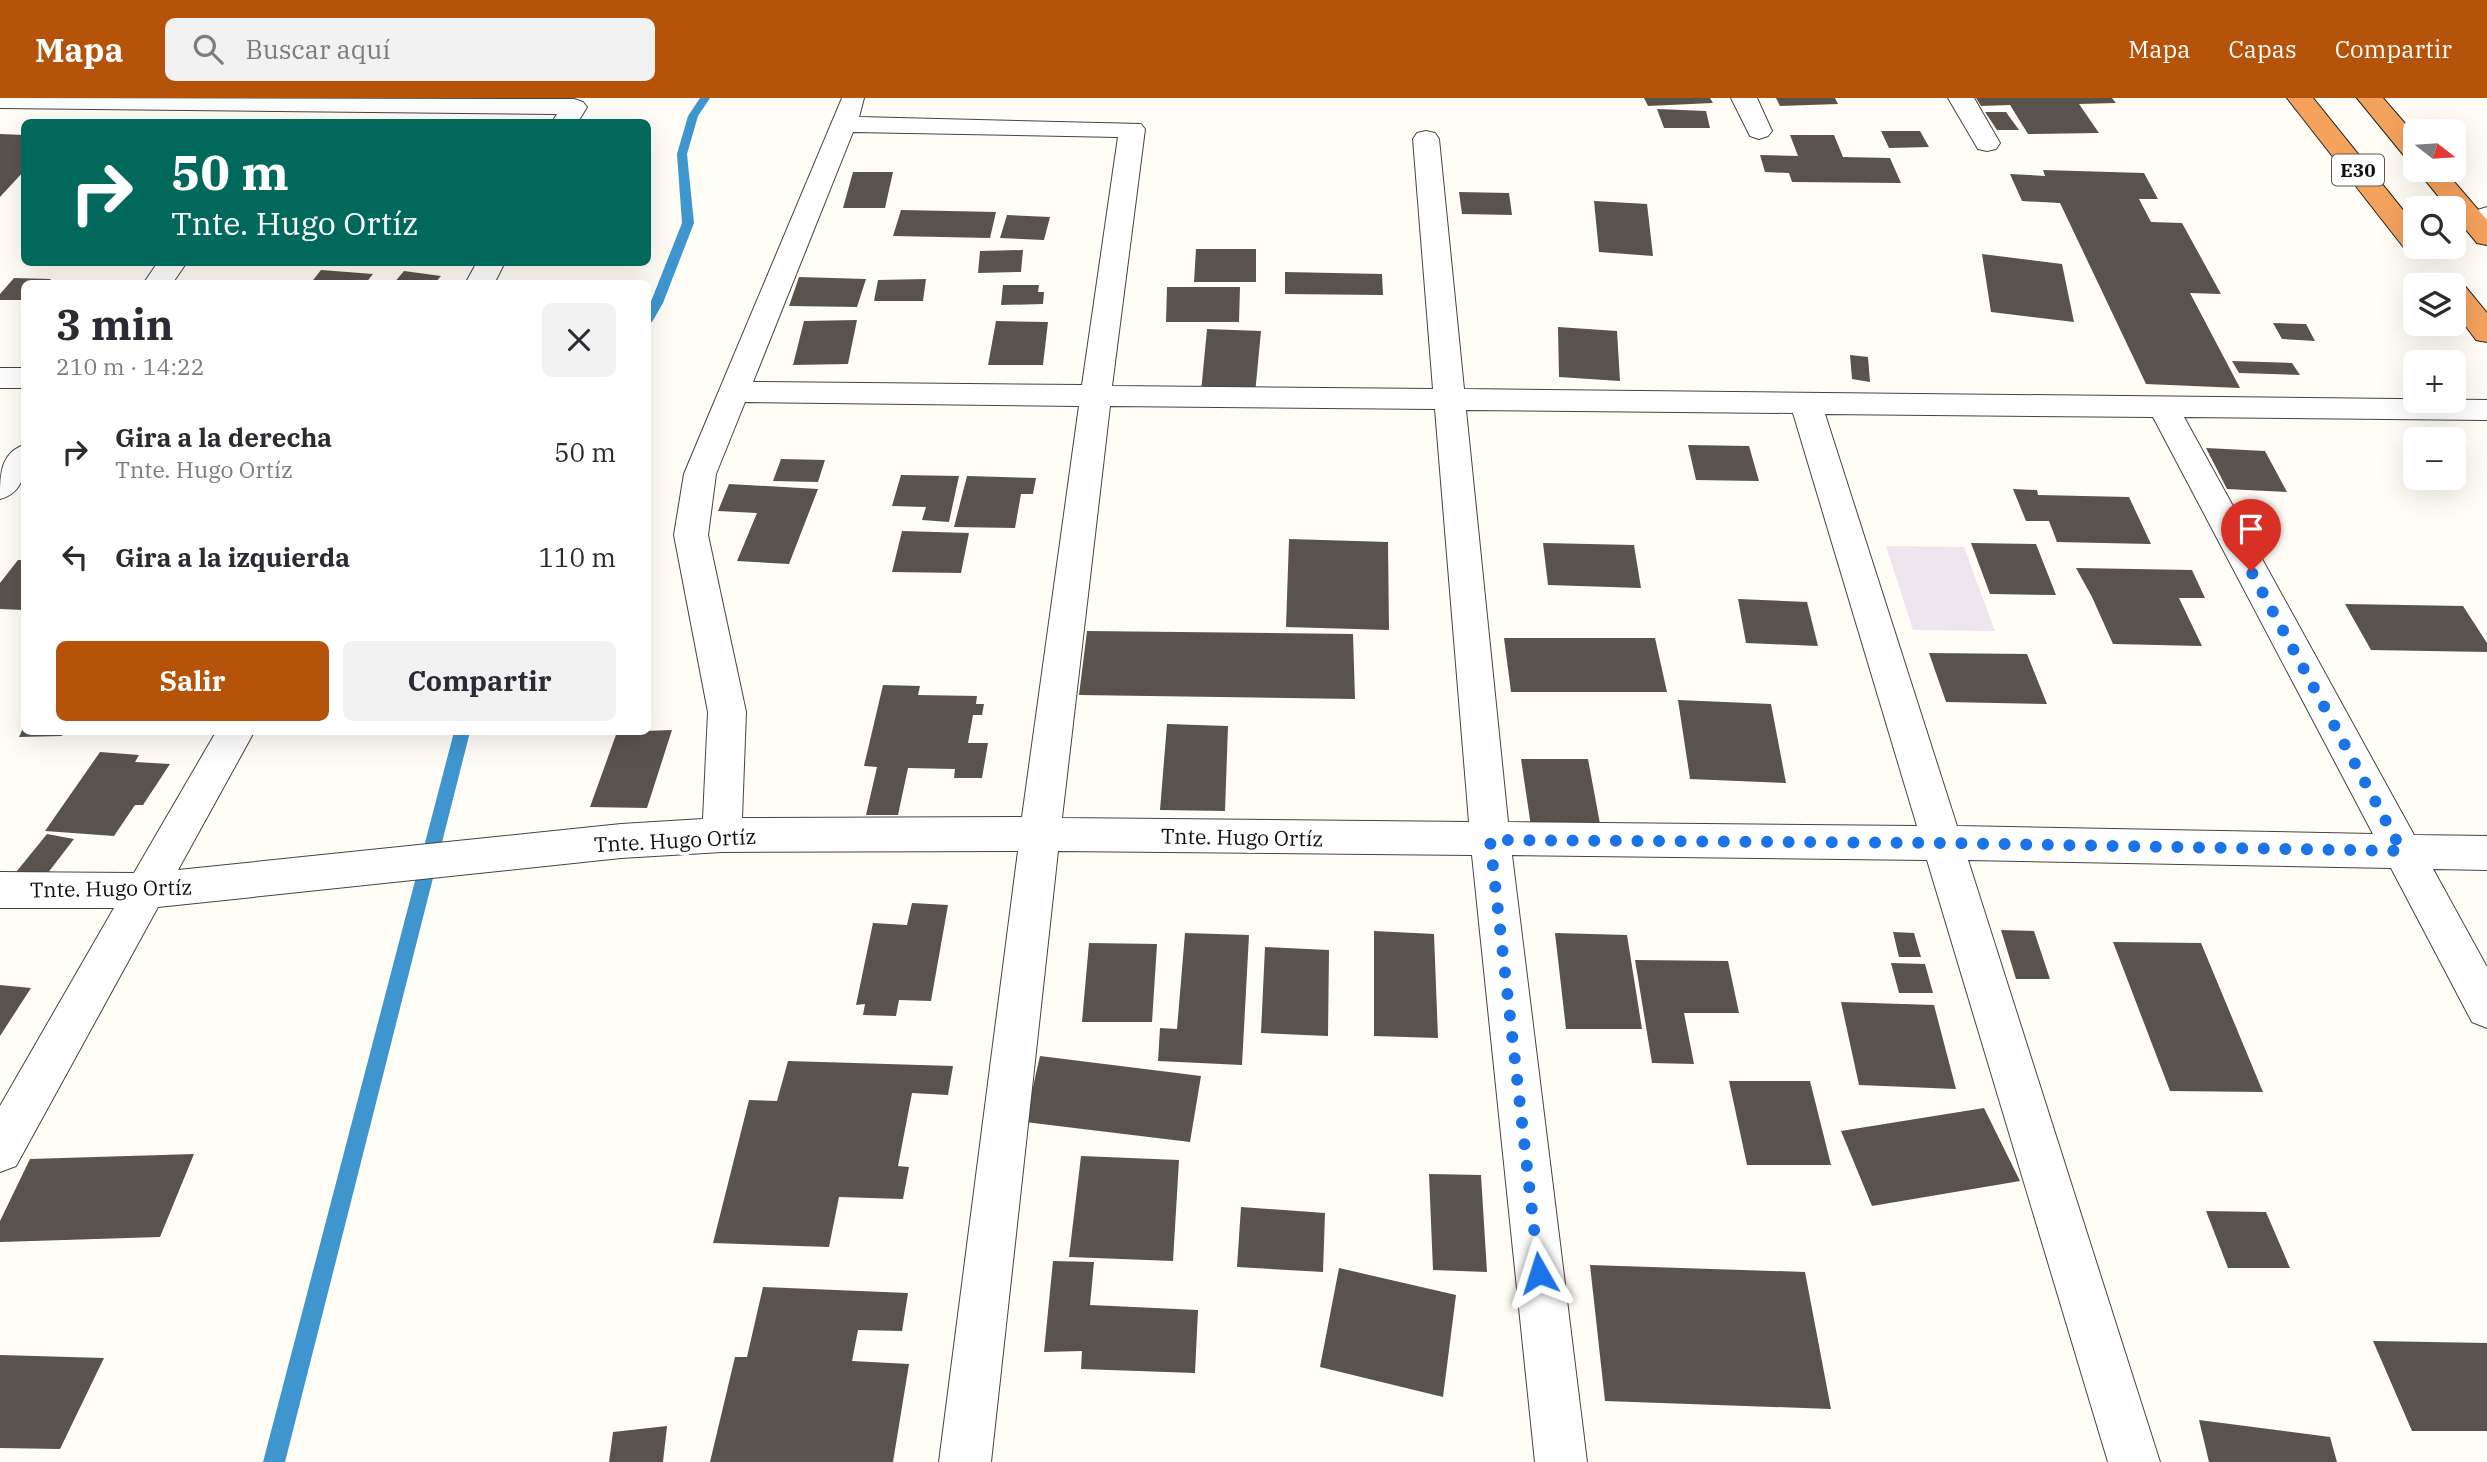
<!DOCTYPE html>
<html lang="es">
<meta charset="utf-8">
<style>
:root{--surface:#fff;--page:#f2f2f3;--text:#2b2b33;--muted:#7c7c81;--accent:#b45309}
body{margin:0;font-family:"IBM Plex Serif",serif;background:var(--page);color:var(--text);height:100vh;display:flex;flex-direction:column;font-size:26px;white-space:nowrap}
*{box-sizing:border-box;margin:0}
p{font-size:23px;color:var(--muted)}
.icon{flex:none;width:38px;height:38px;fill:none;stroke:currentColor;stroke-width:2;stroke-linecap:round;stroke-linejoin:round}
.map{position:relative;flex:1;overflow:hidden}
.drawer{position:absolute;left:21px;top:182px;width:630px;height:455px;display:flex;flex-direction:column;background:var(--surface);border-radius:10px;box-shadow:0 7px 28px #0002}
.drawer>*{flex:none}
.hud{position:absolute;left:21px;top:21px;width:630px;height:147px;border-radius:10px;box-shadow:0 7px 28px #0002;background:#00695c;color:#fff;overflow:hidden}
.needle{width:46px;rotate:107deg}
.fabs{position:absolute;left:2403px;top:21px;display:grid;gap:14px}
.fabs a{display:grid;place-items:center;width:63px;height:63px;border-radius:10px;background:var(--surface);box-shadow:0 7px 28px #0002;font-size:35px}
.pin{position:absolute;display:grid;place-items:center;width:60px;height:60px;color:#fff;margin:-72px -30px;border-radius:50% 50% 50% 0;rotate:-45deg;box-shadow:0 0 7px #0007}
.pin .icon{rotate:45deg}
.me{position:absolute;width:77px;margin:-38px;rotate:354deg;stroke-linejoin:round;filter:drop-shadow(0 0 5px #0008)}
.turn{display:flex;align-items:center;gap:24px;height:147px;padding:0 35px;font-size:32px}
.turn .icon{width:91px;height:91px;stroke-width:2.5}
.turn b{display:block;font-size:49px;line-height:60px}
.round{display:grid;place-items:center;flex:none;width:74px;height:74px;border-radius:10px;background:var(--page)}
.overview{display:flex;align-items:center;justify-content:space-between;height:119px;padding:0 35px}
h1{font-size:42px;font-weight:800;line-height:52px}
.cta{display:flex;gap:14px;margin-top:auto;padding:14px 35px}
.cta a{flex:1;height:80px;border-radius:10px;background:var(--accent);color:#fff;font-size:28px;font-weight:800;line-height:80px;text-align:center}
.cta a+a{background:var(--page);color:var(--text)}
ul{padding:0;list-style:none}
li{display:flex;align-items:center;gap:21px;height:105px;padding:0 35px}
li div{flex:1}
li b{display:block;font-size:26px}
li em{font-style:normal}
header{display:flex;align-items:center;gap:42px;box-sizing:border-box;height:98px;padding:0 35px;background:var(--accent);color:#fff}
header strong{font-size:33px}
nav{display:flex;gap:38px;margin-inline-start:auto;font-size:24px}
.search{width:490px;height:63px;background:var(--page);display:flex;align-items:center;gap:18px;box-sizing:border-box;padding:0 24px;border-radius:10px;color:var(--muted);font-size:26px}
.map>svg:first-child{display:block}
.industrial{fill:#eee6ef}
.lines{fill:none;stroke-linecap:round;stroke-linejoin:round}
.stream{fill:#3f96cf;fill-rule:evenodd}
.building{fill:#5a524d}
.minor-casing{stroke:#444;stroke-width:2}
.highway-casing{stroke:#222;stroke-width:2}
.minor{fill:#fff;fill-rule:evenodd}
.highway{fill:#f5a25d;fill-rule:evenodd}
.route{stroke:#1a73e8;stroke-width:12;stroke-dasharray:0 21.6}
.labels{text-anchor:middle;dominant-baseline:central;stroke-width:7;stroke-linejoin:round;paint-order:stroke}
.shield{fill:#fff;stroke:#585858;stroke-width:2}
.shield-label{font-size:19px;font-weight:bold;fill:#111}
.street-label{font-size:21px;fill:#111;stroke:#fff}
</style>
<header>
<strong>Mapa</strong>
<div class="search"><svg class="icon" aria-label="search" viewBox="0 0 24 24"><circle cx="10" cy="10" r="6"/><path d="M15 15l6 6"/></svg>Buscar aquí</div>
<nav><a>Mapa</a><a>Capas</a><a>Compartir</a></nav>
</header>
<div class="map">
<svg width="2487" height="1364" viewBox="0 0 2487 1364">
<rect width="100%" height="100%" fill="#fffdf5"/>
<!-- industrial -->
<path class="industrial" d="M 1886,448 L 1964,449 L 1995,533 L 1913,532 Z"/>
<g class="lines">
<!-- stream -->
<path class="stream" d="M 700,0 L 710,0 L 698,18 L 687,56 L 694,125 L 663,205 L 652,224 L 648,225 L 648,211 L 682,125 L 677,56 L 688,18 Z
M 454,634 L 470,634 L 285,1364 L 263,1364 Z"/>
</g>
<!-- building -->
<path class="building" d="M 1644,0 L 1710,0 L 1713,5 L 1648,8 Z
M 1776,0 L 1835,0 L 1838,6 L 1780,8 Z
M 1976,0 L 2112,0 L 2116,5 L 2079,6 L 2099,35 L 2028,36 L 2010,7 L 1981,8 Z
M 1657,11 L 1706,13 L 1710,30 L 1664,30 Z
M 1985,14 L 2006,14 L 2019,32 L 1997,32 Z
M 1881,33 L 1920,33 L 1929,49 L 1889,50 Z
M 0,36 L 24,37 L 24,73 L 0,99 Z
M 1790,37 L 1834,37 L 1843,59 L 1890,60 L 1901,85 L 1792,84 L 1789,75 L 1765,74 L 1760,57 L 1798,58 Z
M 2043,72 L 2144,75 L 2158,101 L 2139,101 L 2151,124 L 2182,125 L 2221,196 L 2190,195 L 2240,290 L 2146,286 L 2060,105 L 2022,103 L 2010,76 L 2045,78 Z
M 853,74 L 893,74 L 885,110 L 843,110 Z
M 1459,94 L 1509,95 L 1512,117 L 1462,116 Z
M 1594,103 L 1647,106 L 1653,158 L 1599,154 Z
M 901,112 L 996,114 L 990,140 L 893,138 Z
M 1007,117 L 1050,119 L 1044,142 L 1000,140 Z
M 1196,151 L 1256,151 L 1256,184 L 1194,184 Z
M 1023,152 L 1021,174 L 978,175 L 980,153 Z
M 1982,156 L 2062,166 L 2074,224 L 1991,214 Z
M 321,172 L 373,176 L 365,186 L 310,186 Z
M 404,173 L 441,178 L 434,186 L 393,186 Z
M 1285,174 L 1382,176 L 1383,197 L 1285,196 Z
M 799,179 L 866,181 L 857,209 L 789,208 Z
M 14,180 L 51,181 L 46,186 L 24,186 L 24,202 L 0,202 L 0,196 Z
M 926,181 L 923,203 L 874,203 L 878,182 Z
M 1003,187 L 1039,187 L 1038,194 L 1044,194 L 1043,206 L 1001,207 Z
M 1167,189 L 1240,189 L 1239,224 L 1166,224 Z
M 857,222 L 848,266 L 793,267 L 804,223 Z
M 996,223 L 1048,224 L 1043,267 L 988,267 Z
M 2273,225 L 2306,226 L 2315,243 L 2282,241 Z
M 1558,229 L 1617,233 L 1620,283 L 1559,279 Z
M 1207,231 L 1261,233 L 1255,296 L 1201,294 Z
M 1850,257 L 1868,259 L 1870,284 L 1852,281 Z
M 2232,263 L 2292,265 L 2300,277 L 2239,275 Z
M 1688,347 L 1749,348 L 1759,383 L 1696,382 Z
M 2206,350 L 2265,353 L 2287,394 L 2227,391 Z
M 781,361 L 825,362 L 818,384 L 773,383 Z
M 901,377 L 959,378 L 949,424 L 922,422 L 926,409 L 892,408 Z
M 967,378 L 1036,380 L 1033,396 L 1021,396 L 1015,430 L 954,429 Z
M 729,386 L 818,391 L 789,466 L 737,463 L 757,415 L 718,413 Z
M 2013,391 L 2037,392 L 2038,397 L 2129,399 L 2151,446 L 2057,444 L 2049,423 L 2026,423 Z
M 902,433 L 969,435 L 961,475 L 892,474 Z
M 1289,441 L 1388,444 L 1389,532 L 1286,529 Z
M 1543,445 L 1634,447 L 1641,490 L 1548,487 Z
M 1971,445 L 2036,446 L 2056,497 L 1990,496 Z
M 18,462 L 24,462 L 24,512 L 0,511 L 0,485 Z
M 2076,470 L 2192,472 L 2205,500 L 2179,500 L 2202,548 L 2113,546 L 2092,499 Z
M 1738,501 L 1807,504 L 1818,548 L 1746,545 Z
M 2345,506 L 2463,508 L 2487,545 L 2487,554 L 2371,552 Z
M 1087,533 L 1353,536 L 1355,601 L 1079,597 Z
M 1504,540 L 1655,540 L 1667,594 L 1511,594 Z
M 1929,555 L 2027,556 L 2047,606 L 1946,604 Z
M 883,587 L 920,588 L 918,597 L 977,598 L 976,606 L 984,606 L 982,617 L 973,617 L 968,645 L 988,645 L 982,680 L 954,680 L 955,671 L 908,670 L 898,717 L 866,717 L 877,669 L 864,668 Z
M 1678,602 L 1771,606 L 1786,685 L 1690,681 Z
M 1167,626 L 1228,628 L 1225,713 L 1160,712 Z
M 24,628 L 24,634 L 64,634 L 62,638 L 19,639 Z
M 672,632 L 647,710 L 590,709 L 617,634 Z
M 100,654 L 139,657 L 135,664 L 170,666 L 143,707 L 135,707 L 114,738 L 45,733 Z
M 1521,661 L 1588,661 L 1603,742 L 1533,742 Z
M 47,736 L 74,741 L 37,789 L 8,784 Z
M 912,805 L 948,807 L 931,903 L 899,902 L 896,918 L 863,917 L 865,906 L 856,907 L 873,825 L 907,827 Z
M 2001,832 L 2034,833 L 2050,881 L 2016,881 Z
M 1374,833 L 1434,836 L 1438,940 L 1374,938 Z
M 1893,834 L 1914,835 L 1921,859 L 1899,859 Z
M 1185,835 L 1249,837 L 1242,967 L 1158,963 L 1160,930 L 1177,931 Z
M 1555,835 L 1627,837 L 1642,931 L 1566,931 Z
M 2113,844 L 2201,845 L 2263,994 L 2170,993 Z
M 1089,845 L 1157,846 L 1152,924 L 1082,924 Z
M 1265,849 L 1329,852 L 1328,938 L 1261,935 Z
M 1635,862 L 1728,863 L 1739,915 L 1684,915 L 1694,966 L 1652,965 Z
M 1891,865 L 1925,866 L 1933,895 L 1899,895 Z
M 0,887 L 31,890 L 0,938 Z
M 1841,904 L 1934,907 L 1956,991 L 1859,987 Z
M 1040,958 L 1201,978 L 1190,1044 L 1025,1024 Z
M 788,963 L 953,968 L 948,997 L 912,995 L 898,1068 L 909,1069 L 903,1101 L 839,1099 L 829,1149 L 713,1145 L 749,1002 L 777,1003 Z
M 1729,983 L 1810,983 L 1831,1067 L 1747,1067 Z
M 1984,1010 L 2020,1083 L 1872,1108 L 1841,1033 Z
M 194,1056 L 160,1139 L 0,1144 L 0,1123 L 30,1061 Z
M 1081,1058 L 1179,1062 L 1173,1163 L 1069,1159 Z
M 1429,1076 L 1481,1077 L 1487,1174 L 1433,1172 Z
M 1241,1109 L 1325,1115 L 1323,1174 L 1237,1169 Z
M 2206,1113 L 2266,1114 L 2290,1170 L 2228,1170 Z
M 1053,1163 L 1094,1164 L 1090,1207 L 1198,1212 L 1195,1275 L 1081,1271 L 1082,1253 L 1044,1254 Z
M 1590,1167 L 1805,1174 L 1831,1311 L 1605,1303 Z
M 1339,1170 L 1456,1197 L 1443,1299 L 1320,1269 Z
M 763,1189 L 908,1195 L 902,1233 L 858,1232 L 852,1263 L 909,1266 L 893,1364 L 710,1364 L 735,1259 L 747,1259 Z
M 2373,1243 L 2487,1245 L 2487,1333 L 2412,1333 Z
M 0,1257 L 104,1260 L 60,1351 L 0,1350 Z
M 2199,1322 L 2330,1339 L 2337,1364 L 2209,1364 Z
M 667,1328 L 663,1364 L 609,1364 L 613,1334 Z"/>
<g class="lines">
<!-- minor casing -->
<g class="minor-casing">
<path id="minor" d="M 0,0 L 574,1 L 583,4 L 587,9 L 578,24 L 552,24 L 557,16 L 0,10 Z
M 842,0 L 864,0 L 859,19 L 1141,26 L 1145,31 L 1112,288 L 1433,291 L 1413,41 L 1417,35 L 1426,33 L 1435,35 L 1439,41 L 1464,291 L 2487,302 L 2487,322 L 2184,319 L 2414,737 L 2487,738 L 2487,772 L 2433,771 L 2487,869 L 2487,930 L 2472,924 L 2391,770 L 1968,762 L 2160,1364 L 2108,1364 L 1927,762 L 1512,757 L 1587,1364 L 1535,1364 L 1472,757 L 1058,753 L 991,1364 L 939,1364 L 1018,753 L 722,754 L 621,760 L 158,809 L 16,1068 L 0,1074 L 0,1008 L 114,810 L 0,810 L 0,774 L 134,775 L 216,634 L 254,634 L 178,772 L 621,726 L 703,721 L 708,614 L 674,437 L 684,376 ZM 853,34 L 1118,39 L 1082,287 L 753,284 ZM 745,304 L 1079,308 L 1022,719 L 742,720 L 746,614 L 708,437 L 716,376 ZM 1110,308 L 1435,311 L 1469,724 L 1062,720 ZM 1466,312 L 1793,315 L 1917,728 L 1508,724 ZM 1825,316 L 2153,319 L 2373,736 L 1957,728 Z
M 1731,0 L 1757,0 L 1772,33 L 1768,38 L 1759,41 L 1750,38 Z
M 1948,0 L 1974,0 L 2000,45 L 1996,51 L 1987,53 L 1978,51 Z
M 2487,109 L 2487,127 L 2454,132 L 2454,116 L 2468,115 Z
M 158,164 L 187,164 L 172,186 L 143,186 Z
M 477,164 L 505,164 L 494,186 L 465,186 Z
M 0,270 L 24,270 L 24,290 L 0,290 Z
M 24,347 C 26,370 26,394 0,401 C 0,378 0,355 24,347 Z"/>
</g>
<!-- highway casing -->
<g class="highway-casing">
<path id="highway" d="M 2287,0 L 2313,0 L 2415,127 L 2415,149 L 2426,149 L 2425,151 L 2415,153 L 2405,151 Z
M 2357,0 L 2383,0 L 2415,37 L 2415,62 L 2406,60 Z
M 2417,72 L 2444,72 L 2487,122 L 2487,147 L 2477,145 L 2454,117 L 2454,110 L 2448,110 Z
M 2454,184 L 2464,187 L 2487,215 L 2487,244 L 2476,242 L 2454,212 L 2454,187 L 2443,187 Z"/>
</g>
<!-- minor -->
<use href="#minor" class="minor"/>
<!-- highway -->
<use href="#highway" class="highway"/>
</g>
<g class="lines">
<!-- route -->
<path class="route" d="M 1539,1175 L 1490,742 L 1943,745 L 2402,753 L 2251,473"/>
</g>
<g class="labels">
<!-- shield labels -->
<rect class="shield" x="2332" y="56.5" width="52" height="31" rx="5"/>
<g class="shield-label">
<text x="2358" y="72">E30</text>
</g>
<!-- street labels -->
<g class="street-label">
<text transform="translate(1242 739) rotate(1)">Tnte. Hugo Ortíz</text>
<text transform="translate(675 742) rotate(-3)">Tnte. Hugo Ortíz</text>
<text transform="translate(111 790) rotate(-1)">Tnte. Hugo Ortíz</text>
</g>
</g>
</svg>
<div class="fabs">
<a><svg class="needle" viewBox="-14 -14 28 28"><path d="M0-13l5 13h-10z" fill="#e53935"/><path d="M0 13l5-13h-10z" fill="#7c7c81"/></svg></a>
<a><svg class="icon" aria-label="search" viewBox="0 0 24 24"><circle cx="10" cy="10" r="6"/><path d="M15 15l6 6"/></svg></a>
<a><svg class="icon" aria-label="layers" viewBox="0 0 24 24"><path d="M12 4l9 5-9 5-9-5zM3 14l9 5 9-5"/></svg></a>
<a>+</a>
<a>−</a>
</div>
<div class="pin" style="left:2251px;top:473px;background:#d93025"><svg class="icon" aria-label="arrive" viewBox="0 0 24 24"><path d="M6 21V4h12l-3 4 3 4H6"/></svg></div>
<svg class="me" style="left:1539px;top:1175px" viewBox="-20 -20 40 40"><path d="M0-17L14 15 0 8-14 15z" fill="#1a73e8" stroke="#fff" stroke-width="4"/></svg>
<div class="hud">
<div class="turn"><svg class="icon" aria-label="right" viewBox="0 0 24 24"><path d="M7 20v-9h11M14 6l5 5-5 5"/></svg><div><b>50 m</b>Tnte. Hugo Ortíz</div></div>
</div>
<section class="drawer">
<div class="overview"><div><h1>3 min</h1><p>210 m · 14:22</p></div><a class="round"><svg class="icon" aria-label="close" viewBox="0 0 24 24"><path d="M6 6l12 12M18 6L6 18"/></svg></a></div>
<ul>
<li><svg class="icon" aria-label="right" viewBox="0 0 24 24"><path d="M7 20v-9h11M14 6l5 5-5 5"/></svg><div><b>Gira a la derecha</b><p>Tnte. Hugo Ortíz</p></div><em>50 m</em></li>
<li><svg class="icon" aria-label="left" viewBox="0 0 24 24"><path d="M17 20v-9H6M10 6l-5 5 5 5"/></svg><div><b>Gira a la izquierda</b></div><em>110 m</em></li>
</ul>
<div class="cta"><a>Salir</a><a>Compartir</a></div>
</section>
</div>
